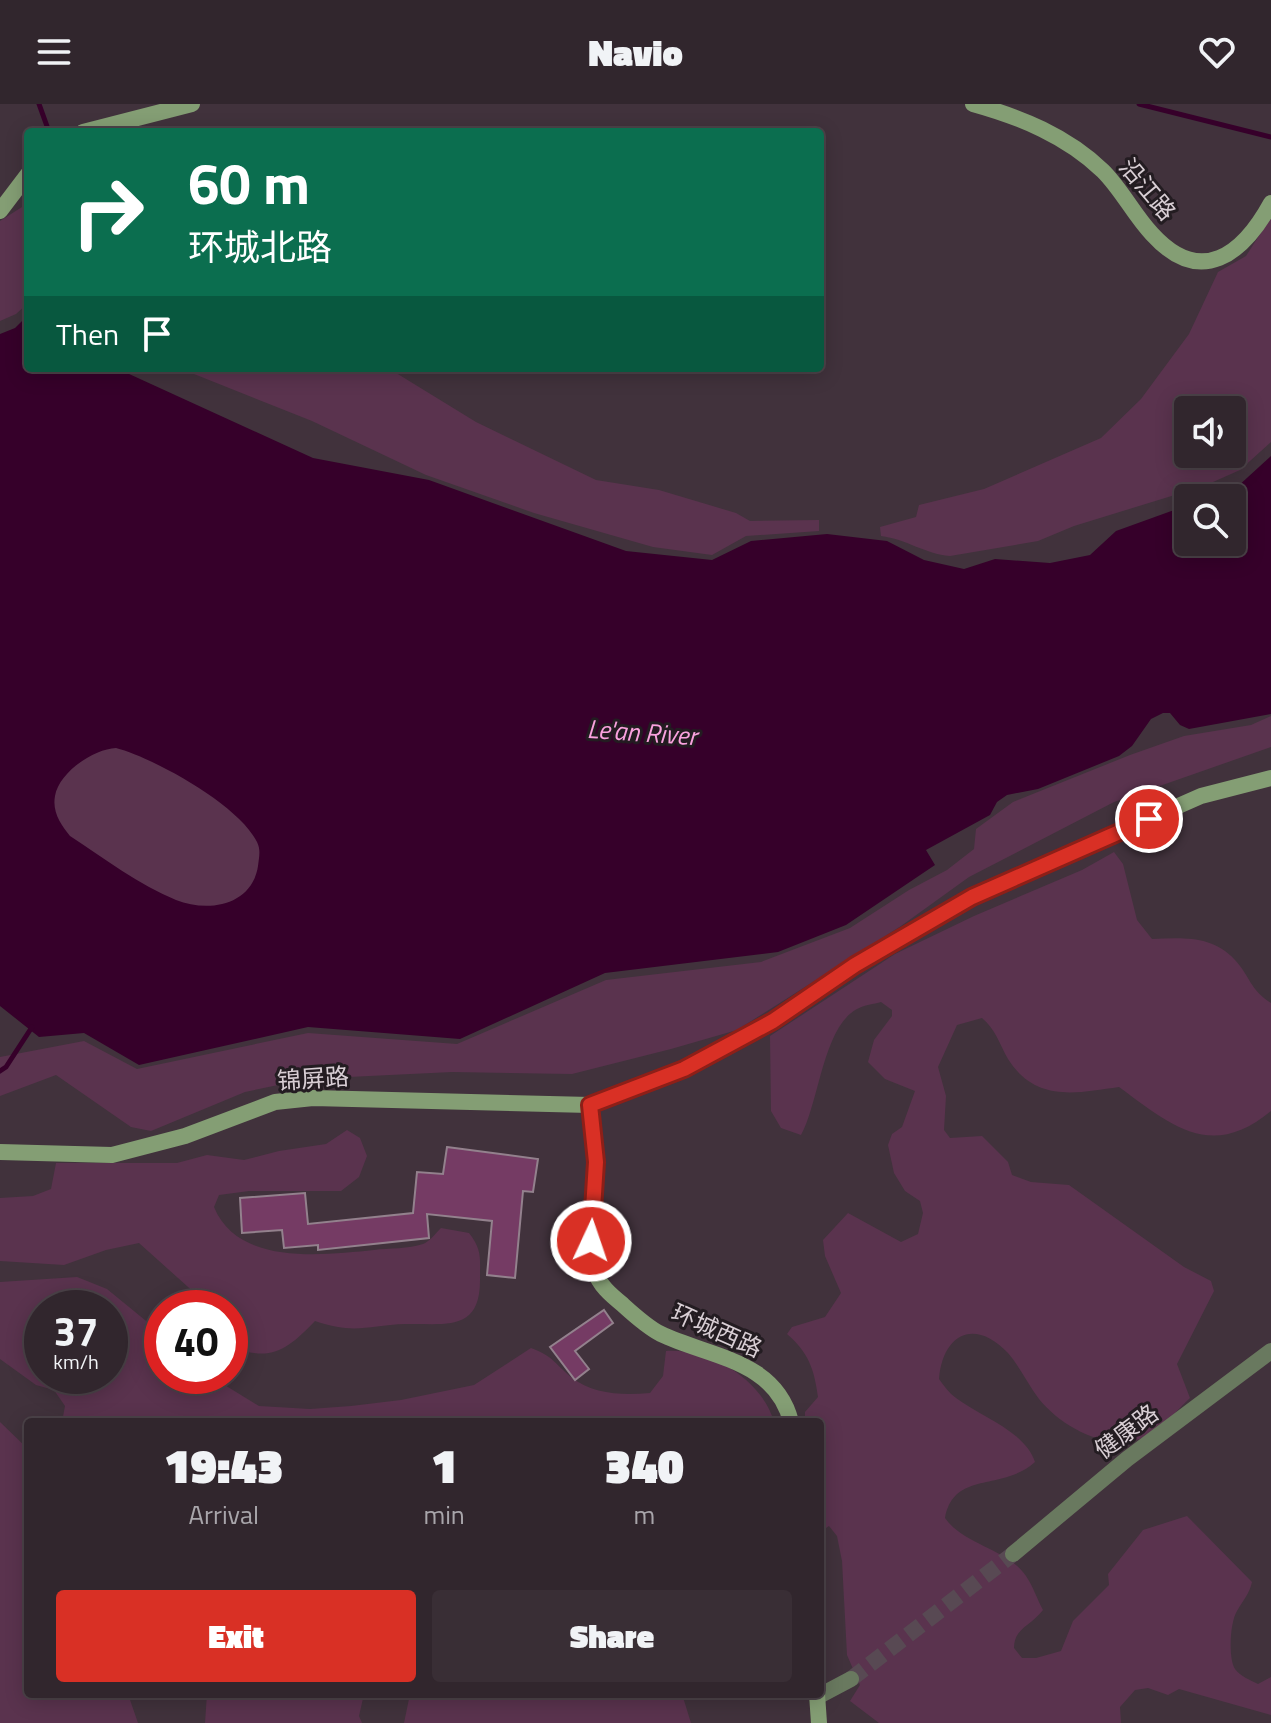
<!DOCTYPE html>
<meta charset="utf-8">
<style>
:root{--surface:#31262d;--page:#392e35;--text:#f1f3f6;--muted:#a8a5aa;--line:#4c4349;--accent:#d93025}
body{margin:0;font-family:"Titillium Web","Noto Sans SC",sans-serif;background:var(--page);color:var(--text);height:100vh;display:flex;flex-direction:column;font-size:30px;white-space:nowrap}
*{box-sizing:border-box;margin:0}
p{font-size:26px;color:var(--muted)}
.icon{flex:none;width:44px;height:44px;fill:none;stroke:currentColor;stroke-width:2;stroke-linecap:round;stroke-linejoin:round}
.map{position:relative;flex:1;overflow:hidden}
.drawer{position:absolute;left:24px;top:1314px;width:800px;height:280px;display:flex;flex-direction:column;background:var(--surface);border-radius:8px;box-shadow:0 4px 20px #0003,0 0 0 2px var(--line)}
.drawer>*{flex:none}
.top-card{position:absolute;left:24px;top:24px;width:800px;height:244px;border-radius:8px;box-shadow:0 4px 20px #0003,0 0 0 2px var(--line);background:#0b6e4f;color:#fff;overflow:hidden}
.tools{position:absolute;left:1174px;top:292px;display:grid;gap:16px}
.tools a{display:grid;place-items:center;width:72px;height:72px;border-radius:8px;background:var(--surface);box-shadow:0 4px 20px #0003,0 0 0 2px var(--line);font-size:40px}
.speed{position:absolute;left:24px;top:1186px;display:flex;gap:16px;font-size:40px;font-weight:700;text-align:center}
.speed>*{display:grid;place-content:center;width:104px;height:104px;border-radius:50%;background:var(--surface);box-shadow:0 4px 20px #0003,0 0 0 2px var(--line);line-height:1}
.speed small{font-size:20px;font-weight:400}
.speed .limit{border:12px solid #d22;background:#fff;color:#111}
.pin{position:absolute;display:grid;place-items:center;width:68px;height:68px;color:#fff;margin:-34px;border:4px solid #fff;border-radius:50%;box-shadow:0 2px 8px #0007}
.me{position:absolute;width:88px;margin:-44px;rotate:3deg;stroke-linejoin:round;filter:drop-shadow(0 0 6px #0008)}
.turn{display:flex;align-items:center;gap:28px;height:168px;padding:0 32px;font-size:36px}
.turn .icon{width:104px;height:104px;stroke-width:2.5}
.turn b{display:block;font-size:56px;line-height:68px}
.then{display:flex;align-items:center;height:76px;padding:0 32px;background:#0003;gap:16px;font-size:30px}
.eta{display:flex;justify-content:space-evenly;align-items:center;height:136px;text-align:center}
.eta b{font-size:48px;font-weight:800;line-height:56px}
.cta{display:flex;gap:16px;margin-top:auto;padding:16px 32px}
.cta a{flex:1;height:92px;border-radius:8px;background:var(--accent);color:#fff;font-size:32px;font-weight:800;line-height:92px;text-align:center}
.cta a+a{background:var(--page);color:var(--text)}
header{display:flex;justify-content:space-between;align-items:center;height:104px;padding:0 32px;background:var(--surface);font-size:36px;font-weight:800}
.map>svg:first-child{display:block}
.green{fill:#5a334e;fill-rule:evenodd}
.water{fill:#36002a;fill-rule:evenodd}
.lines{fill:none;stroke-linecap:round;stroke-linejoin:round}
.stream{stroke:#36002a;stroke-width:5}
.building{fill:#753b64;stroke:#93818d;stroke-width:2}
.street-tunnel{stroke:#584953;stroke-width:16;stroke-dasharray:16 8;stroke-linecap:butt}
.street{stroke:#69795f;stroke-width:16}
.secondary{stroke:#849e74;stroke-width:16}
.route-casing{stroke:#8d1f18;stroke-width:20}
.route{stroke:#d93025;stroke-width:14}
.labels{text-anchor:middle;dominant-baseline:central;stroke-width:6;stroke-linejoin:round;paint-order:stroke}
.street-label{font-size:24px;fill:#d8ced4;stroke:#231c21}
.water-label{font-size:26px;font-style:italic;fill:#f9a1de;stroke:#231c21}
</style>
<header><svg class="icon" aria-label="menu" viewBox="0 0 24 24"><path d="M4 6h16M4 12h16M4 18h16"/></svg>Navio<svg class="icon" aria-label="heart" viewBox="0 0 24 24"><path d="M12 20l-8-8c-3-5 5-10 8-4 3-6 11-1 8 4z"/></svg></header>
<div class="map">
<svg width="1271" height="1619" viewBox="0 0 1271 1619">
<rect width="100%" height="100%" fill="#41323c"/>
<!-- green -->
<path class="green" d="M 22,103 L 28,110 L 28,199 L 16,210 L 0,217 L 0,117 Z
M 1271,113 L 1271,338 L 1240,366 L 1204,382 L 1074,422 L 1038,437 L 950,452 C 925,450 906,435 881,432 L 880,423 L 916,413 L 919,401 L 984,385 L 1101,334 L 1141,295 L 1189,230 L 1218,168 L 1246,152 ZM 1188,306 L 1232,306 L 1232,350 L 1188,350 Z
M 179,264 L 388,264 L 476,318 L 596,376 L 659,386 L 736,409 L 750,417 L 819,416 L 819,427 L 746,432 L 712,451 L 653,443 L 534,409 L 426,371 L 312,317 Z
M 0,602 L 145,635 L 287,751 L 164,946 Z
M 1271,612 L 1271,643 L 1114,698 L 969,773 L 901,822 L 737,926 L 671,945 L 572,970 L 452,968 L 307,975 L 245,988 L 151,1027 L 131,1023 L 56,971 L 0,992 L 0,953 L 84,937 L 137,965 L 308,929 L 457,940 L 606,876 L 761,858 L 850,824 L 909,786 L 947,766 L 974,745 L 976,725 L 1013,698 L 1130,651 L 1184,632 L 1251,621 Z
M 1114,748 L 1123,760 L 1137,816 L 1152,835 C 1183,834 1212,831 1235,856 C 1250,872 1250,886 1271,899 L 1271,1007 C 1211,1057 1171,1021 1119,983 C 1076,989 1036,999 1008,955 C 999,939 996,926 982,914 L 957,921 L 938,963 L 946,992 L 944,1026 L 950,1034 L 982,1032 L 1008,1058 L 1012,1071 L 1031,1078 L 1069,1081 L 1184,1163 L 1211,1177 L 1214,1187 L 1177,1260 L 1190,1294 C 1178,1305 1167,1319 1154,1328 C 1117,1353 1064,1326 1039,1295 C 1028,1281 1020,1263 1008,1249 C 975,1214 943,1229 939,1275 C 944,1282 949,1289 956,1294 C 981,1313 1025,1327 1035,1358 C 1002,1388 954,1366 945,1414 C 964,1441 1008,1445 1026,1472 C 1033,1482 1037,1495 1043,1506 C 1031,1522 1014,1524 1014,1544 L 1022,1554 L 1036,1554 L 1061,1547 L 1073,1517 L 1109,1481 L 1108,1470 L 1143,1426 L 1187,1412 L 1252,1478 C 1249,1491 1243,1496 1237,1507 C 1230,1518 1228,1554 1235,1565 C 1240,1572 1250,1576 1258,1580 L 1271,1573 L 1271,1611 L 1179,1585 L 1168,1591 L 1148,1584 L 1135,1586 L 1120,1603 L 1121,1619 L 879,1619 L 850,1597 L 860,1581 L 847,1551 L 842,1457 L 837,1432 L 829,1422 L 820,1428 L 820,1318 L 805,1318 L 805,1308 L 818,1293 C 814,1265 809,1249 787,1230 L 792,1223 L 825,1213 L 841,1189 L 825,1152 L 823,1136 L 848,1109 L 901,1138 L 918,1130 L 923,1109 L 920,1097 L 905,1087 L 894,1069 L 888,1041 L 892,1030 L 902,1023 L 915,987 L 885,975 L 868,958 L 874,936 L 892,912 L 892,906 L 881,898 C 874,900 864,901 857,905 C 823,923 819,999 801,1031 L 781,1024 L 771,1007 L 770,932 L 895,850 L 974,812 L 1082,766 Z
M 347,1026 L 360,1034 L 367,1052 L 359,1073 L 341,1087 L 249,1087 L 219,1091 L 214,1103 C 238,1162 323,1151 374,1146 C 389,1144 409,1145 423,1140 C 429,1138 436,1129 441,1124 L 469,1129 C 482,1146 480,1153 480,1174 C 481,1229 445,1219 406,1220 C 367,1221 356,1231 315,1217 C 287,1246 271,1259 230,1242 L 230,1204 L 196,1204 L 197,1191 L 139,1139 L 106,1146 L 64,1161 L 0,1157 L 0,1094 L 33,1092 L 51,1085 L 56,1059 L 177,1059 L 207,1051 L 244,1056 L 279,1047 L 326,1040 Z
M 77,1173 L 107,1185 L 162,1230 L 162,1272 L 210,1272 L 259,1302 L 310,1305 L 351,1302 L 401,1296 L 474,1281 L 531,1244 C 553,1252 554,1259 571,1273 C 593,1291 623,1291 650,1289 L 663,1272 L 666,1247 C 709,1244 762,1275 774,1318 L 62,1318 L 65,1302 L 54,1286 L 36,1281 L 0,1255 L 0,1178 ZM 42,1204 L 110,1204 L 110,1272 L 42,1272 Z
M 0,1318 L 28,1345 L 28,1590 L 128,1590 L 138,1619 L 0,1619 Z
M 207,1590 L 364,1590 L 359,1612 L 362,1619 L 205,1619 Z
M 410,1590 L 682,1590 L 691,1619 L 404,1619 Z"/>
<!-- water -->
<path class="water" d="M 28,211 L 28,264 L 116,264 L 313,354 L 429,376 L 626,447 L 712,456 L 751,437 L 827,430 L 887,437 L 924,456 L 964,465 L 995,455 L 1050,459 L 1090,451 L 1116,427 L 1188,401 L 1188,438 L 1232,438 L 1232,394 L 1209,394 L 1236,384 L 1271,352 L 1271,610 L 1189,625 L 1180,621 L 1170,609 L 1163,609 L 1151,615 L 1132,642 L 1119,652 L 1038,685 L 1007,691 L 997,698 L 990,711 L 926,746 L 935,761 L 846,821 L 778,848 L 605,869 L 460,935 L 308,923 L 139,961 L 84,929 L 39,933 L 0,902 L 0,230 L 15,224 ZM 116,644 C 154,654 239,701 257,738 C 261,746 259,753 258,762 C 252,801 209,809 176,796 C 139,781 104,754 70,732 C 61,721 52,708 55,692 C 59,668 94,645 116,644 Z"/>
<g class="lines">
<!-- stream -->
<path class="stream" d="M 39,0 L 48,25
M 1139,0 L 1271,33
M 0,967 L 6,963 L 32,923"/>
</g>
<!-- building -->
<path class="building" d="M 447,1043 L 538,1055 L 533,1088 L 523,1087 L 515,1174 L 487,1171 L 492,1117 L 427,1110 L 429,1134 L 318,1146 L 318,1141 L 284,1144 L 282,1126 L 242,1129 L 240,1094 L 305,1089 L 308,1120 L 413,1109 L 417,1068 L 443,1070 Z
M 604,1206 L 613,1219 L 575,1247 L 589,1265 L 575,1276 L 550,1243 Z"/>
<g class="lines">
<!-- street-tunnel -->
<path class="street-tunnel" d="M 851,1575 L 1013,1450"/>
<!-- street -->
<path class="street" d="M 1013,1450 L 1127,1355 L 1271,1247
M 817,1593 L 851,1575"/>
<!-- secondary -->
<path class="secondary" d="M 973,0 C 1020,13 1067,32 1103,67 C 1122,86 1134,111 1152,130 C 1201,184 1243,150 1271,99
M 83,28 L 192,0
M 0,107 L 28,70
M 590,1001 C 592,1021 596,1043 595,1063 C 594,1095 585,1135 595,1167 C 599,1181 611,1191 622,1200 C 633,1210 647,1223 661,1230 C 709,1253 776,1256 791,1318
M 0,1048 L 112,1051 L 185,1032 L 275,998 L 313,994 L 590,1001 L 684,965 L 773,917 L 855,861 L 972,793 L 1201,692 L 1271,674
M 817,1590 L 819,1619"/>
</g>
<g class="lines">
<!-- route casing -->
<g class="route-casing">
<path id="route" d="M 591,1137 L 596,1058 L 590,1001 L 684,965 L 773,917 L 855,861 L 972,793 L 1149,715"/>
</g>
<!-- route -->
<use href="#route" class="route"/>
</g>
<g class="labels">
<!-- street labels -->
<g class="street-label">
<text transform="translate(1148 85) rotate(50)">沿江路</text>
<text transform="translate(313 974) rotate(-4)">锦屏路</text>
<text transform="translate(717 1226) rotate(24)">环城西路</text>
<text transform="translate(1126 1327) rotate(-37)">健康路</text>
</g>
<!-- water labels -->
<g class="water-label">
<text transform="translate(642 628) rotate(4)">Le'an River</text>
</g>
</g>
</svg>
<div class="tools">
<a><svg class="icon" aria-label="sound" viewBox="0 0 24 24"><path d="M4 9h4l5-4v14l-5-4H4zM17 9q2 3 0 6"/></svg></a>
<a><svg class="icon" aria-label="search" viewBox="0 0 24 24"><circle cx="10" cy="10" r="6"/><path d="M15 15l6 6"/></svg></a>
</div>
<div class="speed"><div>37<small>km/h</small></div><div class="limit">40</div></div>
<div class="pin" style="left:1149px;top:715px;background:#d93025"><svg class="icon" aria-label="arrive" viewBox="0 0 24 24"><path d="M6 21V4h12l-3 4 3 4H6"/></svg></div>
<svg class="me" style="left:591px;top:1137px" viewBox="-20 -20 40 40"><circle r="17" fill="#d93025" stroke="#fff" stroke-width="3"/><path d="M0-11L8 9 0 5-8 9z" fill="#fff"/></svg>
<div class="top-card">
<div class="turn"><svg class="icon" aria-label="right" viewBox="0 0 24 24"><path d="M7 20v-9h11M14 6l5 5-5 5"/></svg><div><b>60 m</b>环城北路</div></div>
<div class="then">Then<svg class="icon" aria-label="arrive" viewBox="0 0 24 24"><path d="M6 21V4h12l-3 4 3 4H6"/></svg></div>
</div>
<section class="drawer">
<div class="eta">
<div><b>19:43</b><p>Arrival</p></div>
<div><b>1</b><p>min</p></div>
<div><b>340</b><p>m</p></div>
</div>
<div class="cta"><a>Exit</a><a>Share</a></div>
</section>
</div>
